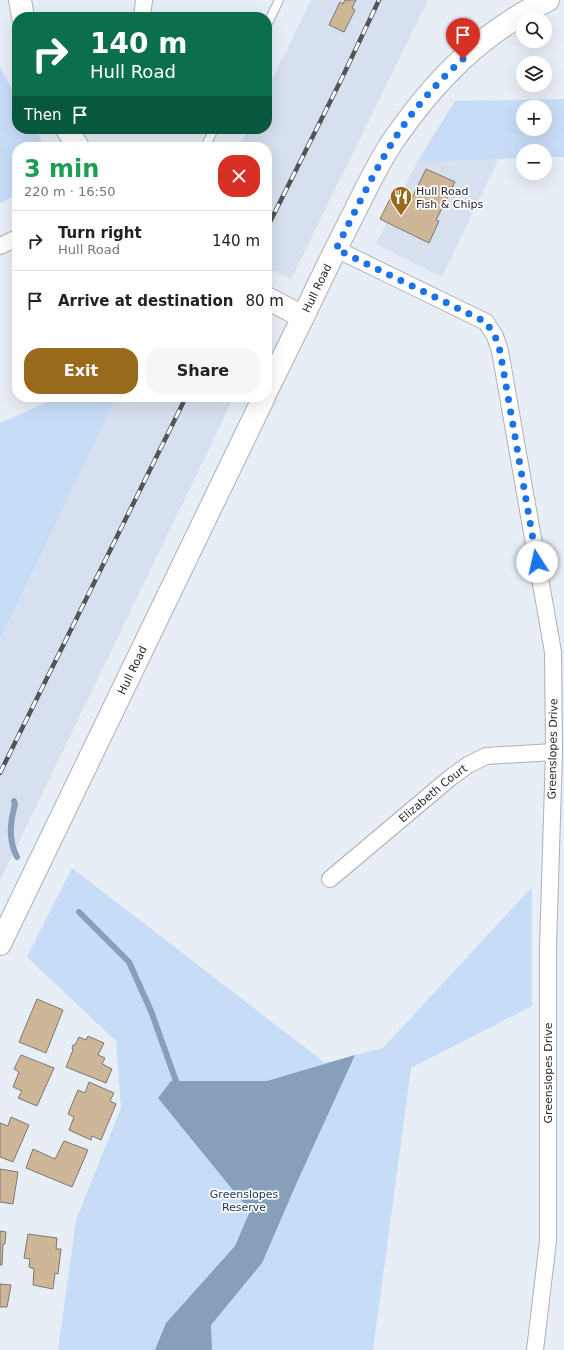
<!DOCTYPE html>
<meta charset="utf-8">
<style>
:root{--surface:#fff;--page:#f6f6f6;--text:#222;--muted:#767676;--line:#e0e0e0;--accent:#996a1b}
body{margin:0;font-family:"DejaVu Sans",sans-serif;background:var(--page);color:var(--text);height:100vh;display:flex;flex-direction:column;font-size:15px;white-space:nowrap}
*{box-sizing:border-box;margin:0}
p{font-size:13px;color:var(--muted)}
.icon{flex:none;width:22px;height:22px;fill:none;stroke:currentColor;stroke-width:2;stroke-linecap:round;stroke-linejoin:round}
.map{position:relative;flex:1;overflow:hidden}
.drawer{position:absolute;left:12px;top:142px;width:260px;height:260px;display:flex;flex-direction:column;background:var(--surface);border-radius:16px;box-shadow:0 4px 16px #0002}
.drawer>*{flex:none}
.guide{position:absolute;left:12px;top:12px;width:260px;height:122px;border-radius:16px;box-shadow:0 4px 16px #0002;background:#0b6e4f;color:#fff;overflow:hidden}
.fabs{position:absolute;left:516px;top:12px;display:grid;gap:8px}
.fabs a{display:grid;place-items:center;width:36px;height:36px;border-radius:50%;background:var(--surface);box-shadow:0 4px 16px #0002;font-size:20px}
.pin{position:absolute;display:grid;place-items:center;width:34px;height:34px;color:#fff;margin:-41px -17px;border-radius:50% 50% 50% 0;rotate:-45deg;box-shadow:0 0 4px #0007}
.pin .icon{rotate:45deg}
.me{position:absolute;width:44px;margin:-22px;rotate:350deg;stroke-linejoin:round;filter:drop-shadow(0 0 3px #0008)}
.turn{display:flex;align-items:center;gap:14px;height:84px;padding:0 12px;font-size:18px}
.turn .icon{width:52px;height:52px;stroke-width:2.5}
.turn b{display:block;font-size:28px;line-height:34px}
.then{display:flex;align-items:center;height:38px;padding:0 12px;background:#0003;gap:8px;font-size:15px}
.round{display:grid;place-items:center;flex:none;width:42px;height:42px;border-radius:16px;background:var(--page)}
.headline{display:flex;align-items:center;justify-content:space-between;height:68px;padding:0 12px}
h1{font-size:24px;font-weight:700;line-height:30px;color:#1e9e55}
.button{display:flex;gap:8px;margin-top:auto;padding:8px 12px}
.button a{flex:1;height:46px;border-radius:16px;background:var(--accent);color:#fff;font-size:16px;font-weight:700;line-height:46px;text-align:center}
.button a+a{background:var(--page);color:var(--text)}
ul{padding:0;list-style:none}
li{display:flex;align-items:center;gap:12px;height:60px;padding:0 12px;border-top:1px solid var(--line)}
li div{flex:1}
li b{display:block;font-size:15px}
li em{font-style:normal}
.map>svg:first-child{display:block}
.built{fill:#d6e0ee}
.green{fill:#c7dcf7;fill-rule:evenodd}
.water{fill:#889fbb}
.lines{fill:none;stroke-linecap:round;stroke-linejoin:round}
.stream{stroke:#889fbb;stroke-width:6}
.building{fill:#ceb799;stroke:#7c7770}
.service-casing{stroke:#abb1b8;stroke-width:10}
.minor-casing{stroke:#abb1b8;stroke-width:18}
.secondary-casing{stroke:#abb1b8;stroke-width:24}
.primary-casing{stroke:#abb1b8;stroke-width:24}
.service{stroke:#fff;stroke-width:8}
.minor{stroke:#fff;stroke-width:16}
.secondary{stroke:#fff;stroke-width:22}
.primary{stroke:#fff;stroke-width:22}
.rail-casing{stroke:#515458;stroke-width:4.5}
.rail{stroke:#fff;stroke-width:3;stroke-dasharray:9;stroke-linecap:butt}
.route{stroke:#1a73e8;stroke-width:7;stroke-dasharray:0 12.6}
.labels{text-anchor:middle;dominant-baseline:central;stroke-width:3.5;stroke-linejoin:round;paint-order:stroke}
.poi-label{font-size:11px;fill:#242629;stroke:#fff;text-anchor:start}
.street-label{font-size:11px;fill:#242629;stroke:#fff}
.park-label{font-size:11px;fill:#13345a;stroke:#fff}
</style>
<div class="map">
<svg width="564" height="1350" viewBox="0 0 564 1350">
<rect width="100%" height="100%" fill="#e8eef6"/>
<!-- built -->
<path class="built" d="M 311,0 L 428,0 L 291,279 L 267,268 L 267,147 L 239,147 L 248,129 L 267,129 L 267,90 Z
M 499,158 L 442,277 L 376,244 L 417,162 Z
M 117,397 L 234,397 L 0,881 L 0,639 Z"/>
<!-- green -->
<path class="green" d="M 0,68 L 17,97 L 17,129 L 35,129 L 45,147 L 17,147 L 17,195 L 0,203 Z
M 564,99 L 564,157 L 545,157 L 545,151 L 523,151 L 523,158 L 417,162 L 455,101 ZM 523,107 L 545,107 L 545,129 L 523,129 Z
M 59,397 L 117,397 L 0,639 L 0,423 Z
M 72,868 L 325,1063 L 383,1048 L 532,887 L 532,1006 L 411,1068 L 373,1350 L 58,1350 L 76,1220 L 121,1108 L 116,1041 L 27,957 Z"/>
<!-- water -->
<path class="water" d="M 355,1055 L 298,1180 L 262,1263 L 211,1325 L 212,1350 L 155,1350 L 166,1323 L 235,1246 L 250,1211 L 158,1098 L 171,1081 L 267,1081 Z"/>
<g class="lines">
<!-- stream -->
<path class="stream" d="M 14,801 L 15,804 C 10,823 8,839 17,857
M 79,912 L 129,962 L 151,1011 L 176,1081"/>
</g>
<!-- building -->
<path class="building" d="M 345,0 L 356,0 L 352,8 L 355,10 L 344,32 L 329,25 L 340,2 L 343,4 Z
M 426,169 L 455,182 L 436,220 L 439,221 L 429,243 L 380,219 L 391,197 L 408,206 Z
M 37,999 L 63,1010 L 46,1053 L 19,1042 Z
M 88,1036 L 104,1043 L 98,1055 L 105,1058 L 102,1064 L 112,1069 L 106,1083 L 66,1067 L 73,1050 L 72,1048 L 73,1045 L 75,1045 L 79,1037 L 86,1040 Z
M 21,1055 L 54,1068 L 37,1106 L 18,1098 L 22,1091 L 13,1087 L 19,1072 L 14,1069 Z
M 89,1082 L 114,1093 L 110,1101 L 116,1104 L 101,1140 L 92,1136 L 91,1140 L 69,1130 L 74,1117 L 68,1114 L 78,1090 L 85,1093 Z
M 11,1117 L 29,1125 L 13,1162 L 0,1157 L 0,1123 L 8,1126 Z
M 64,1141 L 88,1150 L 72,1187 L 26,1168 L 33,1149 L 55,1159 Z
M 0,1169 L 18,1172 L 13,1204 L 0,1202 Z
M 0,1231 L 6,1232 L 5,1244 L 3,1244 L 2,1265 L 0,1265 Z
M 28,1234 L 57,1238 L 56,1249 L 61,1249 L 58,1274 L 55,1273 L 53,1289 L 33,1285 L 34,1269 L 29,1267 L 30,1259 L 24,1258 Z
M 0,1284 L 11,1285 L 7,1307 L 0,1307 Z"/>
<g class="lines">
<!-- service casing -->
<g class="service-casing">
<path id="service" d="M 267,25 L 279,0
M 205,147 L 214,129"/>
</g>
<!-- minor casing -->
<g class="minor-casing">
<g id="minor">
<path d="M 142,17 L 144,0"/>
<path d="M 0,246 L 17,238"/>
<path d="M 336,249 L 486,322 L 495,336 L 500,351 L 553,652 L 554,752 L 548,947 L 548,1241 L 535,1350"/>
<path id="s1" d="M 330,879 L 450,778 L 468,765 L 486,756 L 554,752"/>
</g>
</g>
<!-- secondary casing -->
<g class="secondary-casing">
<g id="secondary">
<path id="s2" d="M 303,317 C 320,281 337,246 355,211 C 367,187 378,163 393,141 C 434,81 482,32 548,0"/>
</g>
</g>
<!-- primary casing -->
<g class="primary-casing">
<g id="primary">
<path d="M 20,0 L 23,17"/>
<path d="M 67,129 L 78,147"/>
<path d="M 267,298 L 303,317 L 267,390"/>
<path id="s3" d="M 0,944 L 264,397"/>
</g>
</g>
<!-- service -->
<use href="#service" class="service"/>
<!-- minor -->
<use href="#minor" class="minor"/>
<!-- secondary -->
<use href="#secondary" class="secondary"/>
<!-- primary -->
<use href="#primary" class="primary"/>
<!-- rail casing -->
<g class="rail-casing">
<path id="rail" d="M 267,228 L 342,78 L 379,0
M 0,773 L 186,397"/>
</g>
<!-- rail -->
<use href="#rail" class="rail"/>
</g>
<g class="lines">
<!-- route -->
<path class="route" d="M 463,59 C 436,83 411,112 392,143 C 371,177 354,214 336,249 L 486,322 L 495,336 L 500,351 L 537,562"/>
</g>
<!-- icons -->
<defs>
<g id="restaurant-pin" transform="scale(1.15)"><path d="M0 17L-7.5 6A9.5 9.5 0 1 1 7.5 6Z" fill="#996a1b" stroke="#fff"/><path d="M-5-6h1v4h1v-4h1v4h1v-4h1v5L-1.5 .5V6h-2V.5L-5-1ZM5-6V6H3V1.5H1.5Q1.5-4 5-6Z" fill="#fff"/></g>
</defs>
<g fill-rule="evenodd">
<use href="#restaurant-pin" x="401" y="197"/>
</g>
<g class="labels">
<!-- poi labels -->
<g class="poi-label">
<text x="416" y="191">Hull Road<tspan x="416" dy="13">Fish &amp; Chips</tspan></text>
</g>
<!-- street labels -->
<g class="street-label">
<text stroke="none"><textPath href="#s2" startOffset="32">Hull Road</textPath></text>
<text stroke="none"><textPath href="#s3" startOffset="304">Hull Road</textPath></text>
<text transform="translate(553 749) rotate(-89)">Greenslopes Drive</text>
<text stroke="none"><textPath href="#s1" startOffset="134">Elizabeth Court</textPath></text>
<text transform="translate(548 1073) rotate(-90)">Greenslopes Drive</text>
</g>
<!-- park labels -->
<g class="park-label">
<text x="244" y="1194">Greenslopes<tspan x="244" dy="13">Reserve</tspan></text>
</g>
</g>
</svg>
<div class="fabs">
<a><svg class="icon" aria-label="search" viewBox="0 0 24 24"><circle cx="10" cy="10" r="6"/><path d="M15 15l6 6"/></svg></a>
<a><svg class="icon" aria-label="layers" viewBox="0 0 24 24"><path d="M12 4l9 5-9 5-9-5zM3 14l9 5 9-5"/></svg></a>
<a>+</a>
<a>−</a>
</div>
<div class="pin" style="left:463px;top:59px;background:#d93025"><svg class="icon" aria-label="arrive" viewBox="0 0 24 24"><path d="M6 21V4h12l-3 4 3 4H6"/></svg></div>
<svg class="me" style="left:537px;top:562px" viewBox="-20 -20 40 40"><circle r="19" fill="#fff"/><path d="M0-13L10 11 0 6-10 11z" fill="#1a73e8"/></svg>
<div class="guide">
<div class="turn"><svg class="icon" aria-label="right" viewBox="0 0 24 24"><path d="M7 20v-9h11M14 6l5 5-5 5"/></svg><div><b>140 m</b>Hull Road</div></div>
<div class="then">Then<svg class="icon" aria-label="arrive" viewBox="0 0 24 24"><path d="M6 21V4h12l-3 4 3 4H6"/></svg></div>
</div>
<section class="drawer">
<div class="headline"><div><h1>3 min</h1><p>220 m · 16:50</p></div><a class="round" style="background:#d93025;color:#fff"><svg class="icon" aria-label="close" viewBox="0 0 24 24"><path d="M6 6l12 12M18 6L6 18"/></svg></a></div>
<ul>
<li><svg class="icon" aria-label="right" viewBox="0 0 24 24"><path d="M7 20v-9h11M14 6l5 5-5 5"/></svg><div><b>Turn right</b><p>Hull Road</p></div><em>140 m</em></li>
<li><svg class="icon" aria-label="arrive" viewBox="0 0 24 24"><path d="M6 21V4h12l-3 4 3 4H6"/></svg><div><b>Arrive at destination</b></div><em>80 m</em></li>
</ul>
<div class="button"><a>Exit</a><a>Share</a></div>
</section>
</div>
